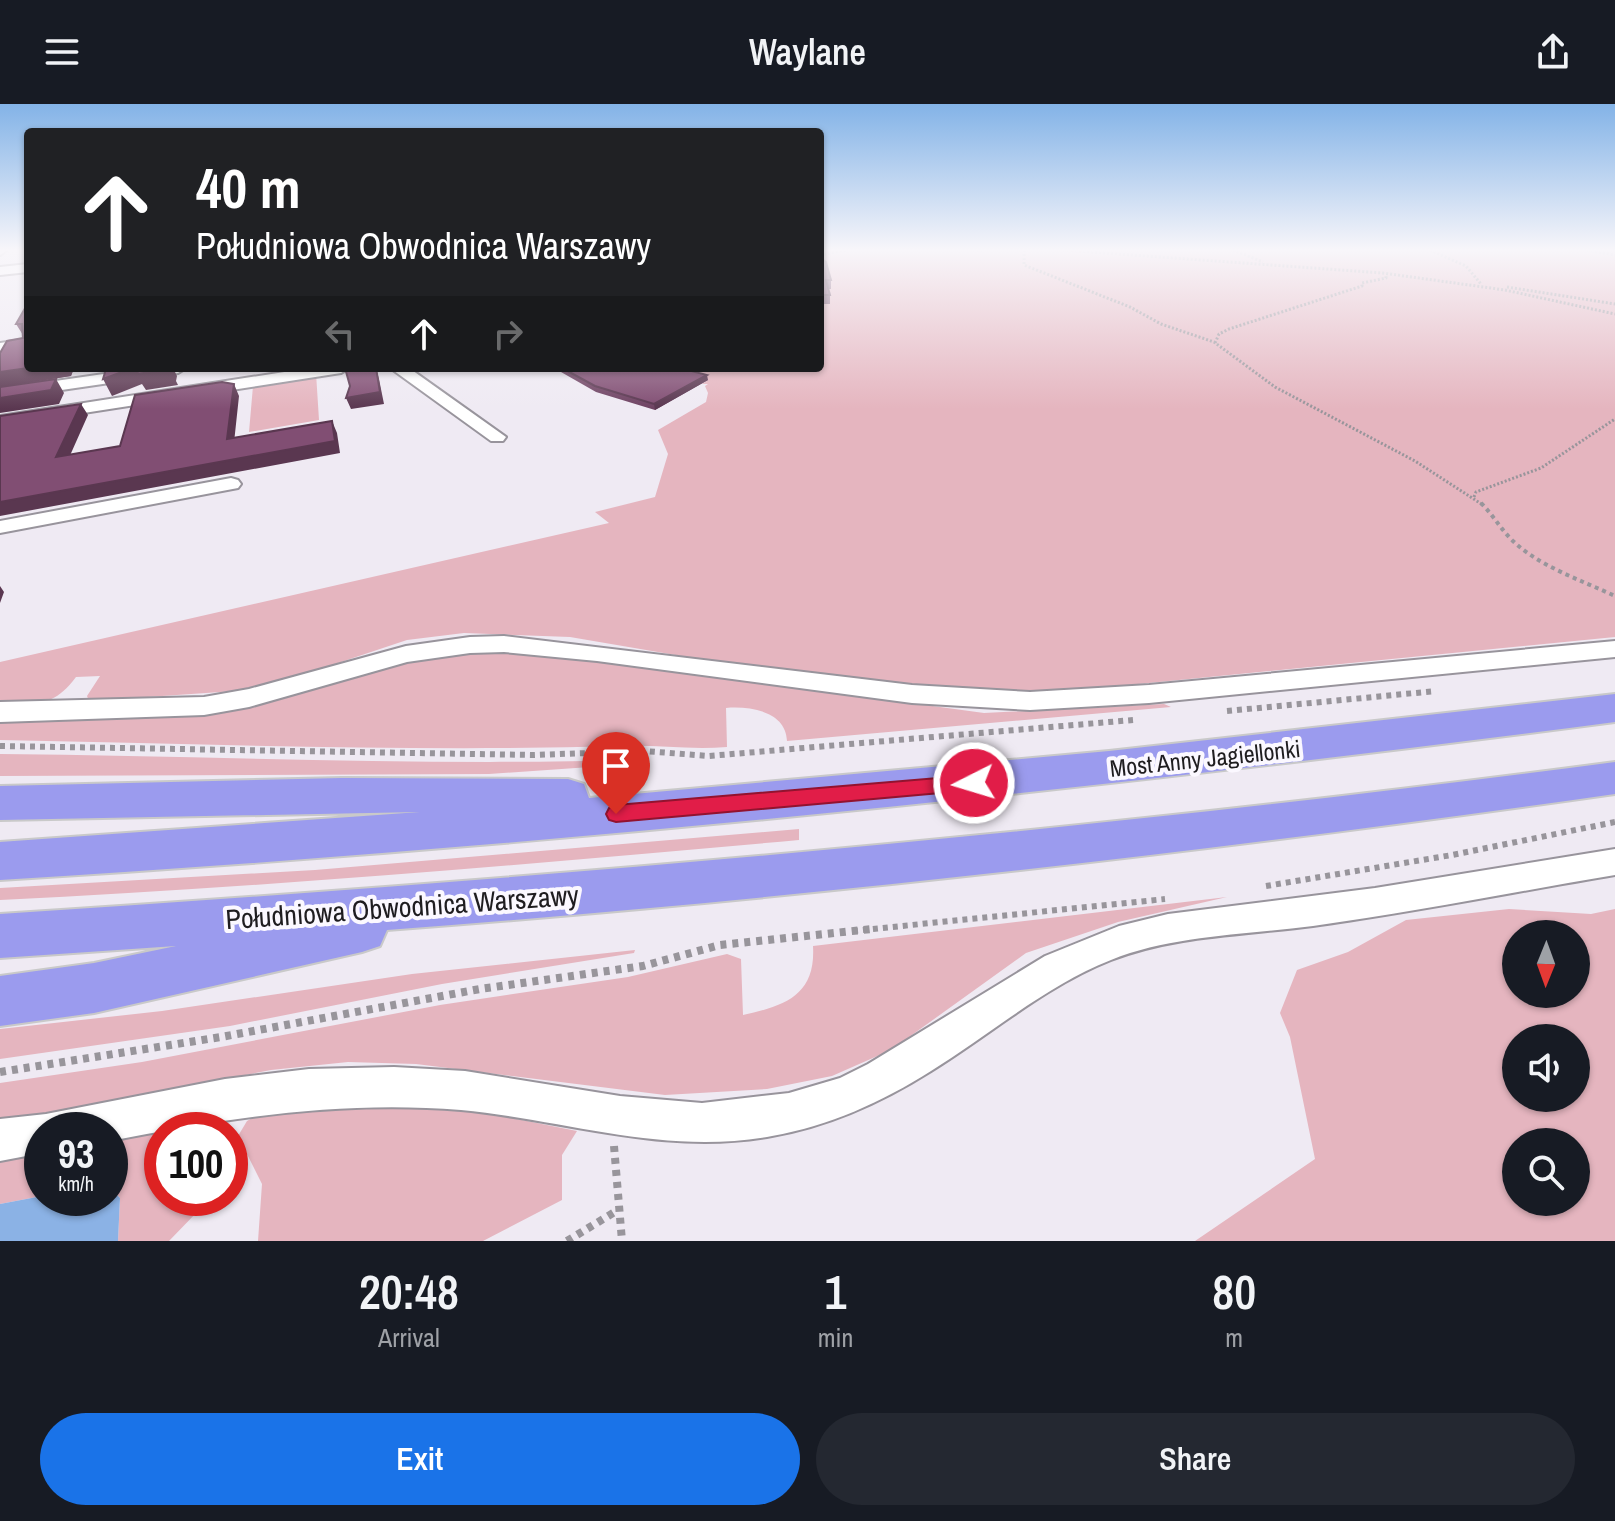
<!DOCTYPE html>
<meta charset="utf-8">
<style>
:root{--surface:#171b24;--page:#242831;--text:#f1f3f6;--muted:#9ea1a6;--accent:#1a73e8}
body{margin:0;font-family:"Archivo Narrow",sans-serif;background:var(--page);color:var(--text);height:100vh;display:flex;flex-direction:column;font-size:30px;white-space:nowrap}
*{box-sizing:border-box;margin:0}
p{font-size:26px;color:var(--muted)}
.icon{flex:none;width:44px;height:44px;fill:none;stroke:currentColor;stroke-width:2;stroke-linecap:round;stroke-linejoin:round}
.map{position:relative;height:1137px;overflow:hidden}
.drawer{display:flex;flex-direction:column;background:var(--surface);flex:1}
.drawer>*{flex:none}
.banner{position:absolute;left:24px;top:24px;width:800px;height:244px;border-radius:8px;box-shadow:0 2px 6px #0004;background:#202124;color:#fff;overflow:hidden}
.needle{width:52px;rotate:181deg}
.tools{position:absolute;left:1502px;top:816px;display:grid;gap:16px}
.tools a{display:grid;place-items:center;width:88px;height:88px;border-radius:50%;background:var(--surface);box-shadow:0 2px 6px #0004;font-size:40px}
.speed{position:absolute;left:24px;top:1008px;display:flex;gap:16px;font-size:40px;font-weight:700;text-align:center}
.speed>*{display:grid;place-content:center;width:104px;height:104px;border-radius:50%;background:var(--surface);box-shadow:0 2px 6px #0004;line-height:1}
.speed small{font-size:20px;font-weight:400}
.speed .limit{border:12px solid #d22;background:#fff;color:#111}
.pin{position:absolute;display:grid;place-items:center;width:68px;height:68px;color:#fff;margin:-82px -34px;border-radius:50% 50% 50% 0;rotate:-45deg;box-shadow:0 0 8px #0007}
.pin .icon{rotate:45deg}
.me{position:absolute;width:88px;margin:-44px;rotate:265deg;stroke-linejoin:round;filter:drop-shadow(0 0 6px #0008)}
.turn{display:flex;align-items:center;gap:28px;height:168px;padding:0 40px;font-size:36px}
.turn .icon{width:104px;height:104px;stroke-width:2.5}
.turn b{display:block;font-size:56px;line-height:68px}
.lanes{display:flex;align-items:center;height:76px;padding:0 40px;background:#0003;justify-content:center;gap:40px;direction:ltr}
.lanes .off{opacity:.35}
.eta{display:flex;justify-content:space-evenly;align-items:center;height:136px;text-align:center}
.eta b{font-size:48px;font-weight:600;line-height:56px}
.primary-button{display:flex;gap:16px;margin-top:auto;padding:16px 40px}
.primary-button a{flex:1;height:92px;border-radius:48px;background:var(--accent);color:#fff;font-size:32px;font-weight:600;line-height:92px;text-align:center}
.primary-button a+a{background:var(--page);color:var(--text)}
header{display:flex;justify-content:space-between;align-items:center;height:104px;padding:0 40px;background:var(--surface);font-size:36px;font-weight:600}
.map>svg:first-child{display:block}
.green{fill:#e5b5bf;fill-rule:evenodd}
.water{fill:#8bb2e5}
.lines{fill:none;stroke-linecap:round;stroke-linejoin:round}
.minor-casing{stroke:#98949c;stroke-width:4}
.highway-casing{stroke:#c9c9c9;stroke-width:4}
.path-far3{stroke:#98959b;stroke-width:3;stroke-dasharray:2 2;stroke-linecap:butt}
.path-far2{stroke:#98959b;stroke-width:4;stroke-dasharray:4 4;stroke-linecap:butt}
.path-far1{stroke:#98959b;stroke-width:6;stroke-dasharray:5 5;stroke-linecap:butt}
.path{stroke:#98959b;stroke-width:8;stroke-dasharray:6 6;stroke-linecap:butt}
.minor{fill:#fff;fill-rule:evenodd}
.highway{fill:#9b9bee;fill-rule:evenodd}
.wall{fill:#6f4363}
.shaded-wall{fill:#5a3750}
.building{fill:#814e73;stroke:#5a3750;stroke-width:2}
.route{fill:#e11d48;stroke:#92132f;stroke-width:2}
.labels{text-anchor:middle;dominant-baseline:central;stroke-width:8;stroke-linejoin:round;paint-order:stroke}
.street-label{font-size:24px;fill:#1f1d20;stroke:#fbf8ff}
.near-street-label{font-size:28px;fill:#1f1d20;stroke:#fbf8ff}
</style>
<header><svg class="icon" aria-label="menu" viewBox="0 0 24 24"><path d="M4 6h16M4 12h16M4 18h16"/></svg>Waylane<svg class="icon" aria-label="share" viewBox="0 0 24 24"><path d="M12 15V3M7 8l5-5 5 5M5 13v7h14v-7"/></svg></header>
<div class="map">
<svg width="1615" height="1137" viewBox="0 0 1615 1137">
<rect width="100%" height="100%" fill="#efeaf3"/>
<!-- green -->
<path class="green" d="M 820,146 L 1615,146 L 1615,533 L 1058,588 L 944,586 L 693,554 L 570,533 L 464,529 L 407,536 L 287,576 L 235,587 L 89,597 L 87,592 L 100,572 L 76,573 C 52,605 37,598 0,599 L 0,558 L 609,419 L 595,408 L 655,393 L 668,350 L 658,326 L 706,298 L 708,289 L 705,282 L 708,280 L 702,280 L 708,276 L 699,273 L 701,269 L 697,267 L 704,264 L 820,264 Z
M 316,269 L 319,316 L 249,328 L 253,282 Z
M 472,549 L 520,549 L 579,554 L 984,609 L 1164,600 L 1171,603 L 787,637 C 786,607 750,602 726,604 L 727,643 C 692,646 658,641 624,642 C 416,648 208,640 0,636 L 0,618 L 198,610 L 430,551 Z
M 0,650 C 211,652 422,662 633,656 L 633,660 L 489,670 L 0,672 Z
M 799,725 L 799,736 C 533,760 267,783 0,796 L 0,784 L 315,766 Z
M 1227,793 L 1118,818 L 1026,849 L 891,946 L 832,972 L 767,985 L 665,991 L 416,960 L 348,958 L 271,966 L 0,1018 L 0,979 L 142,958 L 440,901 L 628,873 L 727,850 L 741,855 L 743,911 C 784,902 816,892 813,842 Z
M 1509,805 L 1591,810 L 1615,805 L 1615,1137 L 1195,1137 L 1315,1055 L 1290,933 L 1280,909 L 1297,866 L 1348,848 L 1406,816 ZM 1576,830 L 1576,890 L 1516,890 L 1516,830 ZM 1516,934 L 1576,934 L 1576,994 L 1516,994 ZM 1576,1038 L 1576,1098 L 1516,1098 L 1516,1038 Z
M 635,846 L 634,849 L 442,880 L 230,922 L 0,955 L 0,925 L 162,907 L 412,870 Z
M 379,1000 L 486,1009 L 577,1027 L 562,1051 L 562,1096 L 483,1137 L 258,1137 L 262,1080 L 238,1032 L 247,1017 L 267,1006 Z
M 138,1030 L 155,1031 L 162,1036 L 162,1094 L 202,1094 L 199,1106 L 169,1137 L 118,1137 L 120,1094 L 110,1084 L 110,1037 Z
M 42,1049 L 42,1092 L 0,1100 L 0,1057 Z"/>
<!-- water -->
<path class="water" d="M 110,1084 L 120,1094 L 118,1137 L 0,1137 L 0,1100 L 42,1092 L 110,1094 Z"/>
<g class="lines">
<!-- minor casing -->
<g class="minor-casing">
<path id="minor" d="M 0,146 L 7,146 L 0,151 Z
M 28,160 L 28,168 L 0,171 L 0,163 Z
M 28,235 L 28,245 L 0,249 L 0,239 Z
M 145,264 L 186,264 L 178,269 L 0,295 L 0,285 Z
M 310,264 L 349,264 L 341,269 L 0,322 L 0,312 Z
M 390,264 L 409,264 L 506,333 L 503,337 L 491,337 Z
M 231,374 L 238,376 L 241,380 L 238,384 L 0,429 L 0,417 Z
M 504,532 L 912,581 L 1030,588 L 1149,581 L 1615,537 L 1615,553 L 1149,599 L 1030,606 L 912,599 L 597,557 L 504,548 L 470,549 L 407,558 L 249,603 L 204,611 L 0,618 L 0,598 L 204,593 L 249,585 L 406,542 L 470,533 Z
M 1615,745 L 1615,771 C 1514,788 1414,808 1313,822 C 1246,831 1174,831 1111,856 C 1045,882 991,930 931,967 C 882,998 829,1022 772,1032 C 665,1052 566,1016 461,1006 C 341,996 227,1014 110,1037 L 110,1026 L 42,1026 L 42,1049 L 0,1057 L 0,1015 L 46,1010 L 225,975 L 309,965 L 394,963 L 465,967 L 620,992 L 702,999 L 789,989 L 840,974 L 868,960 L 1045,852 L 1119,822 L 1168,810 L 1375,784 Z"/>
</g>
<!-- highway casing -->
<g class="highway-casing">
<path id="highway" d="M 1615,590 L 1615,618 C 1079,688 540,743 0,776 L 0,738 L 420,708 L 0,716 L 0,682 L 342,674 L 568,675 L 584,680 L 589,694 L 1109,647 Z
M 1615,658 L 1615,690 C 1207,748 798,795 387,826 L 380,842 L 362,848 L 94,909 L 0,922 L 0,872 L 94,859 L 176,842 L 0,854 L 0,810 C 540,775 1078,729 1615,658 Z"/>
</g>
<!-- path-far3 -->
<path class="path-far3" d="M 973,146 L 983,147
M 1024,146 L 1024,161 L 1130,203 L 1161,220 L 1214,238 L 1275,283 L 1415,357 L 1483,401
M 1063,146 L 1383,169 L 1505,186 L 1615,210
M 1233,146 L 1263,158
M 1430,146 L 1466,162 L 1481,180
M 1587,146 L 1615,151
M 820,151 L 847,146
M 1507,183 L 1615,200
M 1215,239 L 1219,230 L 1229,225 L 1362,182 L 1362,179 L 1386,174 L 1386,171
M 1474,393 L 1476,388 L 1541,364 L 1615,315"/>
<!-- path-far2 -->
<path class="path-far2" d="M 1481,399 C 1492,410 1499,422 1509,433 C 1535,461 1581,476 1615,492"/>
<!-- path-far1 -->
<path class="path-far1" d="M 1227,607 L 1436,587
M 0,642 L 533,651 L 644,647 L 709,652 L 1133,616
M 1266,782 L 1452,751 L 1615,718
M 853,827 L 1165,795"/>
<!-- path -->
<path class="path" d="M 0,968 L 221,933 L 480,885 L 643,862 L 720,841 L 872,825
M 614,1042 L 622,1137
M 567,1137 L 618,1106"/>
<!-- minor -->
<use href="#minor" class="minor"/>
<!-- highway -->
<use href="#highway" class="highway"/>
</g>
<!-- wall -->
<path class="wall" d="M 820,153 L 831,176 L 831,185 L 828,185 L 830,191 L 830,200 L 820,200 Z
M 28,199 L 28,264 L 74,264 L 71,272 L 0,283 L 0,249 L 7,237 L 23,234 L 23,231 L 16,220 Z
M 554,264 L 680,264 L 708,276 L 655,306 L 596,288 Z"/>
<!-- shaded-wall -->
<path class="shaded-wall" d="M 28,264 L 74,264 L 71,272 L 0,283 L 0,268 Z
M 133,264 L 173,264 L 177,272 L 176,277 L 178,281 L 146,286 L 142,280 L 112,292 L 103,275 Z
M 376,264 L 379,275 L 384,300 L 351,305 L 346,294 Z
M 707,271 L 708,276 L 655,306 L 654,300 Z
M 56,275 L 64,289 L 59,300 L 0,309 L 0,294 Z
M 234,280 L 239,292 L 233,348 L 227,335 Z
M 81,300 L 88,311 L 64,365 L 56,353 Z
M 332,317 L 337,329 L 340,349 L 0,412 L 0,398 Z
M 0,482 L 4,488 L 0,499 Z"/>
<!-- building -->
<path class="building" d="M 820,153 L 826,158 L 831,176 L 826,176 L 830,191 L 820,191 Z
M 28,199 L 28,264 L 0,268 L 0,249 L 7,237 L 23,234 L 22,220 L 16,220 Z
M 113,264 L 133,264 L 103,275 L 106,265 Z
M 139,264 L 167,264 L 170,265 L 137,270 Z
M 345,264 L 376,264 L 380,288 L 346,294 L 350,282 Z
M 562,264 L 680,264 L 707,271 L 654,300 L 595,282 Z
M 56,275 L 51,286 L 0,294 L 0,283 Z
M 222,278 L 234,280 L 227,335 L 332,317 L 335,337 L 0,398 L 0,312 L 81,300 L 56,353 L 120,342 L 135,291 Z"/>
<!-- sky -->
<linearGradient id="sky" x2="0" y2="1"><stop stop-color="#83b3e7"/><stop offset="0.48" stop-color="#f8f6fa"/><stop offset="1" stop-color="#f8f6fa" stop-opacity="0"/></linearGradient>
<rect width="1615" height="305" fill="url(#sky)"/>
<!-- route -->
<path class="route" d="M 974,671 L 981,673 L 984,679 L 981,684 L 974,686 L 616,718 L 609,716 L 606,710 L 609,704 L 616,701 Z"/>
<g class="labels">
<!-- street labels -->
<g class="street-label">
<text transform="translate(1205 654) rotate(-6)">Most Anny Jagiellonki</text>
</g>
<!-- near-street labels -->
<g class="near-street-label">
<text transform="translate(402 803) rotate(-4)">Południowa Obwodnica Warszawy</text>
</g>
</g>
</svg>
<div class="tools">
<a><svg class="needle" viewBox="-14 -14 28 28"><path d="M0-13l5 13h-10z" fill="#e53935"/><path d="M0 13l5-13h-10z" fill="#9ea1a6"/></svg></a>
<a><svg class="icon" aria-label="sound" viewBox="0 0 24 24"><path d="M4 9h4l5-4v14l-5-4H4zM17 9q2 3 0 6"/></svg></a>
<a><svg class="icon" aria-label="search" viewBox="0 0 24 24"><circle cx="10" cy="10" r="6"/><path d="M15 15l6 6"/></svg></a>
</div>
<div class="speed"><div>93<small>km/h</small></div><div class="limit">100</div></div>
<div class="pin" style="left:616px;top:710px;background:#d93025"><svg class="icon" aria-label="arrive" viewBox="0 0 24 24"><path d="M6 21V4h12l-3 4 3 4H6"/></svg></div>
<svg class="me" style="left:974px;top:679px" viewBox="-20 -20 40 40"><circle r="17" fill="#e11d48" stroke="#fff" stroke-width="3"/><path d="M0-11L8 9 0 5-8 9z" fill="#fff"/></svg>
<div class="banner">
<div class="turn"><svg class="icon" aria-label="ahead" viewBox="0 0 24 24"><path d="M12 20V5M6 11l6-6 6 6"/></svg><div><b>40 m</b>Południowa Obwodnica Warszawy</div></div>
<div class="lanes"><svg class="icon off" aria-label="left" viewBox="0 0 24 24"><path d="M17 20v-9H6M10 6l-5 5 5 5"/></svg><svg class="icon" aria-label="ahead" viewBox="0 0 24 24"><path d="M12 20V5M6 11l6-6 6 6"/></svg><svg class="icon off" aria-label="right" viewBox="0 0 24 24"><path d="M7 20v-9h11M14 6l5 5-5 5"/></svg></div>
</div>
</div>
<section class="drawer">
<div class="eta">
<div><b>20:48</b><p>Arrival</p></div>
<div><b>1</b><p>min</p></div>
<div><b>80</b><p>m</p></div>
</div>
<div class="primary-button"><a>Exit</a><a>Share</a></div>
</section>
